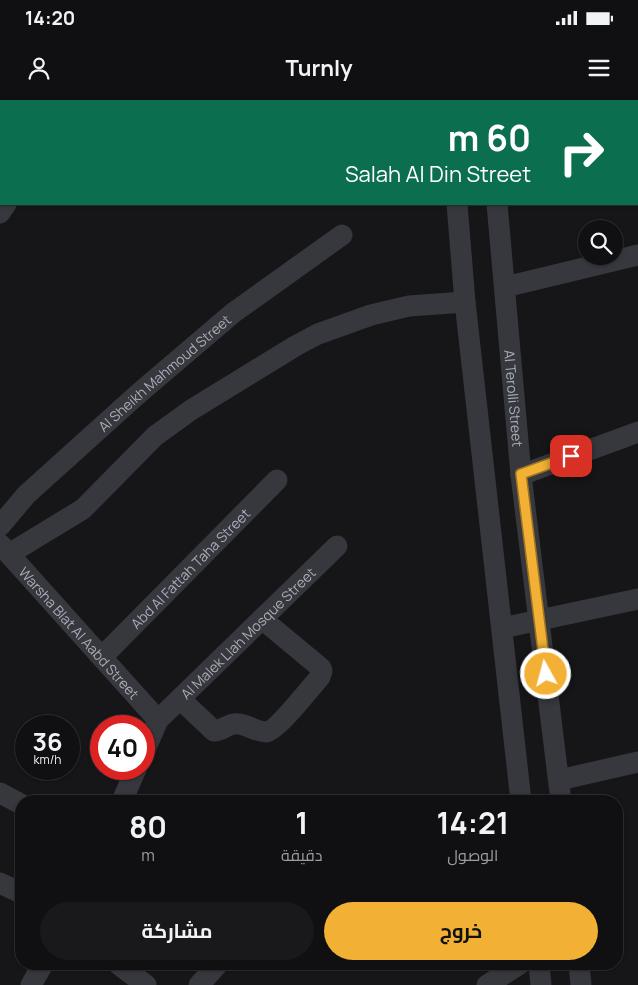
<!DOCTYPE html>
<html lang="ar">
<meta charset="utf-8">
<style>
:root{--surface:#101012;--page:#19191b;--text:#f1f3f6;--muted:#9c9d9f;--line:#303032;--accent:#f2b134}
body{margin:0;font-family:Manrope,Cairo,sans-serif;background:var(--page);color:var(--text);direction:rtl;height:100vh;display:flex;flex-direction:column;font-size:19px;white-space:nowrap}
*{box-sizing:border-box;margin:0}
p{font-size:16px;color:var(--muted)}
.icon{flex:none;width:28px;height:28px;fill:none;stroke:currentColor;stroke-width:2;stroke-linecap:round;stroke-linejoin:round}
.map{position:relative;flex:1;overflow:hidden;direction:ltr}
.panel{position:absolute;left:15px;top:695px;width:608px;height:175px;display:flex;flex-direction:column;background:var(--surface);border-radius:20px;box-shadow:0 1px 4px #0004,0 0 0 1px var(--line);direction:rtl}
.panel>*{flex:none}
.banner{position:absolute;left:0px;top:0px;width:639px;height:105px;box-shadow:0 1px 4px #0004,0 0 0 1px var(--line);direction:rtl;background:#0b6e4f;color:#fff;overflow:hidden}
.controls{position:absolute;left:578px;top:120px;display:grid;gap:10px}
.controls a{display:grid;place-items:center;width:45px;height:45px;border-radius:50%;background:var(--surface);box-shadow:0 1px 4px #0004,0 0 0 1px var(--line);font-size:25px}
.speed{position:absolute;left:15px;top:615px;display:flex;gap:10px;font-size:25px;font-weight:700;text-align:center}
.speed>*{display:grid;place-content:center;width:65px;height:65px;border-radius:50%;background:var(--surface);box-shadow:0 1px 4px #0004,0 0 0 1px var(--line);line-height:1}
.speed small{font-size:12px;font-weight:400}
.speed .limit{border:8px solid #d22;background:#fff;color:#111}
.pin{position:absolute;display:grid;place-items:center;width:42px;height:42px;color:#fff;margin:-21px;border-radius:10px;box-shadow:0 2px 8px #0006}
.me{position:absolute;width:55px;margin:-28px;rotate:353deg;stroke-linejoin:round;filter:drop-shadow(0 0 4px #0008)}
.turn{display:flex;align-items:center;gap:18px;height:105px;padding:0 25px;font-size:22px}
.turn .icon{width:65px;height:65px;stroke-width:2.5}
.turn b{display:block;font-size:35px;line-height:42px}
.eta{display:flex;justify-content:space-evenly;align-items:center;height:85px;text-align:center}
.eta b{font-size:30px;font-weight:700;line-height:35px}
.primary-button{display:flex;gap:10px;margin-top:auto;padding:10px 25px}
.primary-button a{flex:1;height:58px;border-radius:30px;background:var(--accent);color:#111;font-size:20px;font-weight:700;line-height:58px;text-align:center}
.primary-button a+a{background:var(--page);color:var(--text)}
.status{display:flex;justify-content:space-between;align-items:center;height:35px;padding:0 25px;background:var(--surface);direction:ltr}
.status svg{height:14px;fill:currentColor}
header{display:flex;justify-content:space-between;align-items:center;height:65px;padding:0 25px;background:var(--surface);font-size:22px;font-weight:700}
.map>svg:first-child{display:block}
.lines{fill:none;stroke-linecap:round;stroke-linejoin:round}
.minor{stroke:#37383d;stroke-width:21}
.route-casing{stroke:#9d7322;stroke-width:12}
.route{stroke:#f2b134;stroke-width:9}
.labels{text-anchor:middle;dominant-baseline:central;stroke-width:5;stroke-linejoin:round;paint-order:stroke}
.street-label{font-size:14px;fill:#a8adb8;stroke:#111113}
</style>
<div class="status"><b>14:20</b><svg viewBox="0 0 49 12"><path d="M0 12V9h3v3zM5 12V6h3v6zM10 12V3h3v9zM15 12V0h3v12zM26 1h20v11H26zM47 4h2v5h-2z"/></svg></div>
<header><svg class="icon" aria-label="menu" viewBox="0 0 24 24"><path d="M4 6h16M4 12h16M4 18h16"/></svg>Turnly<svg class="icon" aria-label="person" viewBox="0 0 24 24"><circle cx="12" cy="8" r="4"/><path d="M4 21q1-7 8-7t8 7"/></svg></header>
<div class="map">
<svg width="638" height="885" viewBox="0 0 638 885">
<rect width="100%" height="100%" fill="#161618"/>
<g class="lines">
<!-- minor -->
<g class="minor">
<path d="M 53,0 L 56,1"/>
<path d="M 448,0 L 448,1"/>
<path d="M 487,0 L 487,1"/>
<path d="M 77,1 L 78,0"/>
<path d="M 585,1 L 590,0"/>
<path d="M 0,83 L 1,84"/>
<path d="M 457,104 L 465,202 L 521,701"/>
<path id="s1" d="M 497,104 L 521,375 L 561,701"/>
<path d="M 0,113 L 6,104"/>
<path d="M 505,187 L 638,155"/>
<path d="M 521,375 L 638,332"/>
<path id="s2" d="M 0,426 L 26,395 L 138,294 L 233,213 L 342,135"/>
<path id="s3" d="M 0,444 L 158,620"/>
<path d="M 9,454 L 83,409 L 155,336 L 191,310 L 297,245 L 318,234 L 371,215 L 409,206 L 465,202"/>
<path d="M 502,528 L 638,499"/>
<path id="s4" d="M 102,557 L 277,380"/>
<path d="M 180,599 L 214,631 C 223,631 229,622 239,624 C 248,625 257,632 266,632 C 277,631 311,587 320,577 L 322,571 L 321,568 L 262,519"/>
<path id="s5" d="M 144,652 L 158,620 L 337,446"/>
<path d="M 559,680 L 638,662"/>
<path d="M 0,693 L 21,704"/>
<path d="M 122,701 L 136,669"/>
<path d="M 0,783 L 21,793"/>
<path d="M 118,864 L 146,885"/>
<path d="M 539,864 L 541,885"/>
<path d="M 579,864 L 581,885"/>
<path d="M 31,885 L 43,864"/>
<path d="M 199,885 L 218,864"/>
<path d="M 487,885 L 520,864"/>
</g>
</g>
<g class="lines">
<!-- route casing -->
<g class="route-casing">
<path id="route" d="M 546,574 L 521,374 L 571,356"/>
</g>
<!-- route -->
<use href="#route" class="route"/>
</g>
<g class="labels">
<!-- street labels -->
<g class="street-label">
<text stroke="none"><textPath href="#s2" startOffset="225">Al Sheikh Mahmoud Street</textPath></text>
<text stroke="none"><textPath href="#s1" startOffset="195">Al Terolli Street</textPath></text>
<text stroke="none"><textPath href="#s4" startOffset="125">Abd Al Fattah Taha Street</textPath></text>
<text stroke="none"><textPath href="#s3" startOffset="119">Warsha Blat Al Aabd Street</textPath></text>
<text stroke="none"><textPath href="#s5" startOffset="160">Al Malek Llah Mosque Street</textPath></text>
</g>
</g>
</svg>
<div class="controls">
<a><svg class="icon" aria-label="search" viewBox="0 0 24 24"><circle cx="10" cy="10" r="6"/><path d="M15 15l6 6"/></svg></a>
</div>
<div class="speed"><div>36<small>km/h</small></div><div class="limit">40</div></div>
<div class="pin" style="left:571px;top:356px;background:#d93025"><svg class="icon" aria-label="arrive" viewBox="0 0 24 24"><path d="M6 21V4h12l-3 4 3 4H6"/></svg></div>
<svg class="me" style="left:546px;top:574px" viewBox="-20 -20 40 40"><circle r="17" fill="#f2b134" stroke="#fff" stroke-width="3"/><path d="M0-11L8 9 0 5-8 9z" fill="#fff"/></svg>
<div class="banner">
<div class="turn"><svg class="icon" aria-label="right" viewBox="0 0 24 24"><path d="M7 20v-9h11M14 6l5 5-5 5"/></svg><div><b>60 m</b>Salah Al Din Street</div></div>
</div>
<section class="panel">
<div class="eta">
<div><b>14:21</b><p>الوصول</p></div>
<div><b>1</b><p>دقيقة</p></div>
<div><b>80</b><p>m</p></div>
</div>
<div class="primary-button"><a>خروج</a><a>مشاركة</a></div>
</section>
</div>
